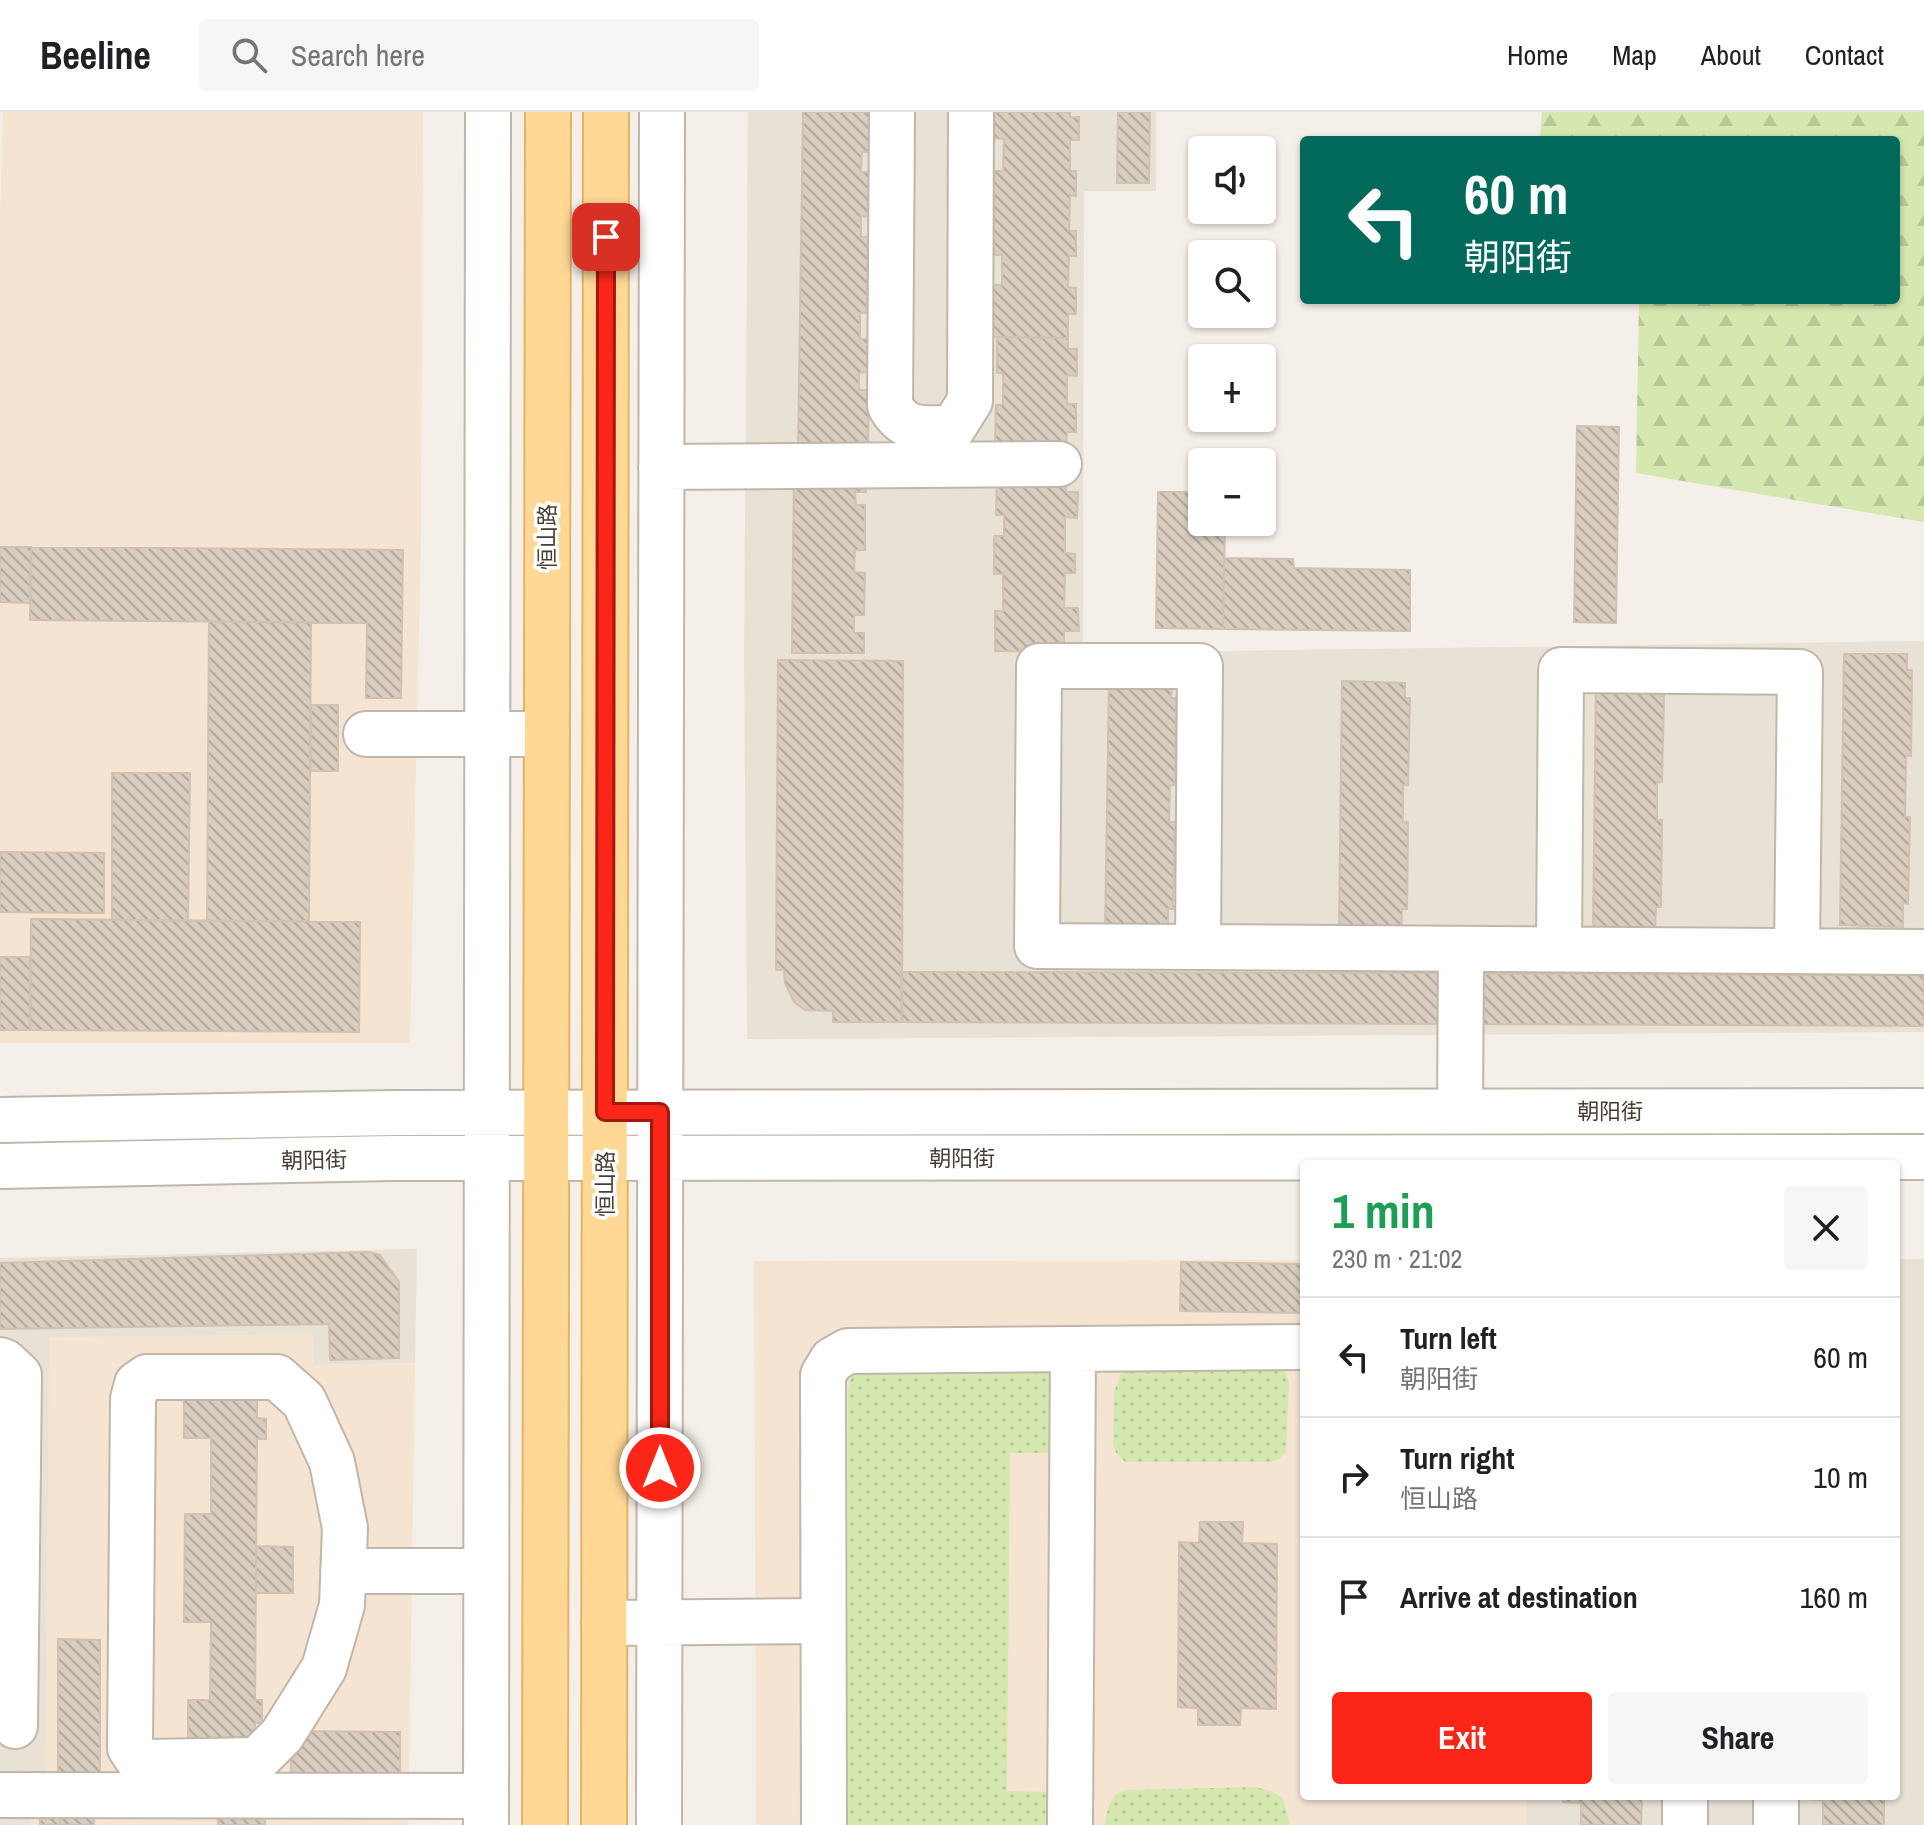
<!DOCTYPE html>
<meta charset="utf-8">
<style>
:root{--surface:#fff;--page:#f6f6f6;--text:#202124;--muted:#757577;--line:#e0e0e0;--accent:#fb2617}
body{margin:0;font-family:"Archivo Narrow","Noto Sans SC",sans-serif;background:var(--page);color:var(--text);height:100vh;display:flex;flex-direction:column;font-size:30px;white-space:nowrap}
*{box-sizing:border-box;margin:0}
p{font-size:26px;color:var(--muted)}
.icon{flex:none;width:44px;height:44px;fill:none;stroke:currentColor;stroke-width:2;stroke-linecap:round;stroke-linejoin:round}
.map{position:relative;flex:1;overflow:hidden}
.side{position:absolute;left:1300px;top:1048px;width:600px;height:640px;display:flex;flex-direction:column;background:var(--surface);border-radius:8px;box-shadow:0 2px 6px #0004}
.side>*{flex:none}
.top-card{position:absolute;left:1300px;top:24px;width:600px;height:168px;border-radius:8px;box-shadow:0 2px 6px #0004;background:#00695c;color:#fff;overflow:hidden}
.fabs{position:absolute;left:1188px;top:24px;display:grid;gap:16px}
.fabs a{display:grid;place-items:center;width:88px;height:88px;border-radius:8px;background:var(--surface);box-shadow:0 2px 6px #0004;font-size:40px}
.pin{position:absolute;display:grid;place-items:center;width:68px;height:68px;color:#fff;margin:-34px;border-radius:16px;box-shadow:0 4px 12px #0006}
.me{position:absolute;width:88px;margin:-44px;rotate:0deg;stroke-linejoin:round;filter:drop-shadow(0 0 6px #0008)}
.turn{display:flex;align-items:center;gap:28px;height:168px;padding:0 32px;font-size:36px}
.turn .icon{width:104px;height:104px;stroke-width:2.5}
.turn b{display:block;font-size:56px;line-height:68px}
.round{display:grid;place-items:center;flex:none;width:84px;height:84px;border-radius:8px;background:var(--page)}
.summary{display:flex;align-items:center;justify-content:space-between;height:136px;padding:0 32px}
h1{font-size:48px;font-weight:700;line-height:60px;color:#1e9e55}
.cta{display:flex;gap:16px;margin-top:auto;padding:16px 32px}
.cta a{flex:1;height:92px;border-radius:8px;background:var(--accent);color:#fff;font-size:32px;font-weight:700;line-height:92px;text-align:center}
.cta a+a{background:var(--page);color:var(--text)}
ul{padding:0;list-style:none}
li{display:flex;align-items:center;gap:24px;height:120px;padding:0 32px;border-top:2px solid var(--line)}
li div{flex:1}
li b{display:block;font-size:30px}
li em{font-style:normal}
header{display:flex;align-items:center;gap:48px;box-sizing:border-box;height:112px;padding:0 40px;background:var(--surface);border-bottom:2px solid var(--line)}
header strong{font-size:38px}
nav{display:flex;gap:44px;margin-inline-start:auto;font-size:28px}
.search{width:560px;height:72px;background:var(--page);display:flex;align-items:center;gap:20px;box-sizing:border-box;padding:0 28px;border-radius:8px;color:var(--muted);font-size:30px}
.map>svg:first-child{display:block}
.residential{fill:#e8e1d6}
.commercial{fill:#f6e4d3}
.grass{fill:url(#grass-dots)}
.forest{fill:url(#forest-firs)}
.building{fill:url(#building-back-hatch);stroke:#d1c1b0;stroke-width:2}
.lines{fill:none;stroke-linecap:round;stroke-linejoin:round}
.minor-casing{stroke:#c0b6aa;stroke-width:48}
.major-casing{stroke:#e5b365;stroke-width:48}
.minor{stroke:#fff;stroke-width:44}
.major{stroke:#ffd896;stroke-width:44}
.route-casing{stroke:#a3190f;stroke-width:20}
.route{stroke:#fb2617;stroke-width:14}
.labels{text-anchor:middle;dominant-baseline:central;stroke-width:7;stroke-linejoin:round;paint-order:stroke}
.street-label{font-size:22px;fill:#473f36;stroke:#fff}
</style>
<header>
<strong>Beeline</strong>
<div class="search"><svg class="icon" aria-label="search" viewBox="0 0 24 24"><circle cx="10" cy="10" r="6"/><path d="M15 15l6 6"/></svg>Search here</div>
<nav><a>Home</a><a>Map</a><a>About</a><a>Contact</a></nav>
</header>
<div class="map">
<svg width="1924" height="1713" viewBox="0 0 1924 1713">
<defs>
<pattern id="grass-dots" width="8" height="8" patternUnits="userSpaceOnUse" patternTransform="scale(2)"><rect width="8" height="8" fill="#d4e8b0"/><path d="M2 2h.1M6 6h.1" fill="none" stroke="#b7c898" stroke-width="1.8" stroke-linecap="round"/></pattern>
<pattern id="forest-firs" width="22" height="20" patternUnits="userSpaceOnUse" patternTransform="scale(2)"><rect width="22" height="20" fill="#d4e8b0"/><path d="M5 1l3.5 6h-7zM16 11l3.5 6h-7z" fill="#b7c898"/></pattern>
<pattern id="building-back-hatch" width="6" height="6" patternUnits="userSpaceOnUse" patternTransform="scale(2)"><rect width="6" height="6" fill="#d9cdc0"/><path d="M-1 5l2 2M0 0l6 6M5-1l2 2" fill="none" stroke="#b2a89d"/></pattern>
</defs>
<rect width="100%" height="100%" fill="#f4efe8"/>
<!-- residential -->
<path class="residential" d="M 748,0 L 1156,0 L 1156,79 L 1084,79 L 1083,541 L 1924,529 L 1924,920 L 747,927 L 744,546 Z
M 417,1137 L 415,1251 L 313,1253 L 312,1222 L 45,1668 L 29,1669 L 29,1713 L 0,1713 L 0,1146 Z
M 1896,1147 L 1924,1147 L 1924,1713 L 1527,1713 L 1527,1684 L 1896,1684 Z"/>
<!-- commercial -->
<path class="commercial" d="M 3,0 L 423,0 L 421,429 L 410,931 L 0,931 L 0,102 Z
M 1304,1148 L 1304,1684 L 1527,1684 L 1527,1713 L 756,1713 L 754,1149 Z
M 312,1222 L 314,1253 L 415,1251 L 409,1671 L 45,1669 L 49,1225 Z
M 29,1700 L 408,1701 L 408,1713 L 29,1713 Z"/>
<!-- grass -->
<path class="grass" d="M 1041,1253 L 1051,1263 L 1053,1341 L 1010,1341 L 1007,1679 L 1050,1680 L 1050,1713 L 848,1713 L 848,1276 L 852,1261 Z
M 1279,1256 L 1286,1261 L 1289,1270 L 1286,1340 L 1279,1347 L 1271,1350 L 1125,1350 L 1116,1341 L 1113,1331 L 1114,1281 L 1120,1263 L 1128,1258 Z
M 1255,1675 L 1271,1679 L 1283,1686 L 1290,1713 L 1105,1713 C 1108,1697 1108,1683 1126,1678 Z"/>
<!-- forest -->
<path class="forest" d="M 1542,0 L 1924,0 L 1924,410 L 1636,361 L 1639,188 L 1896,188 L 1896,28 L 1540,28 Z"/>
<!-- building -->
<path class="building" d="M 803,0 L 870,0 L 870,40 L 862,40 L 861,60 L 871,60 L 871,105 L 861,104 L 861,125 L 868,125 L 867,201 L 860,201 L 860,227 L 868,227 L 868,260 L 859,261 L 859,278 L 869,278 L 868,338 L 798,338 Z
M 993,0 L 1070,0 L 1070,5 L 1079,5 L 1079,28 L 1070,28 L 1070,59 L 1076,59 L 1076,84 L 1070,83 L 1069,119 L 1076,119 L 1076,144 L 1069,144 L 1068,175 L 1076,176 L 1076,202 L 1068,202 L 1068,226 L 993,225 L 993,173 L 1002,173 L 1002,143 L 993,143 L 994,59 L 1003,59 L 1004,27 L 993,26 Z
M 1118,0 L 1150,0 L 1149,71 L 1117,71 Z
M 997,225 L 1068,226 L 1068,237 L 1077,237 L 1077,264 L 1067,263 L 1067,292 L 1076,292 L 1076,320 L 1067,320 L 1066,336 L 995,335 L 996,293 L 1003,293 L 1003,261 L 997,261 Z
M 1577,314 L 1619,315 L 1616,511 L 1574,510 Z
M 794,359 L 866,360 L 866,380 L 855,380 L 856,393 L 865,393 L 865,438 L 855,438 L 854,460 L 865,461 L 864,503 L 854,503 L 854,521 L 864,521 L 864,541 L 792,541 Z
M 997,363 L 1066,363 L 1066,380 L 1078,380 L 1077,406 L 1065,405 L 1065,441 L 1075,442 L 1075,461 L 1065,461 L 1064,496 L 1078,496 L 1079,519 L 1064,519 L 1064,540 L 995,539 L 995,499 L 1003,499 L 1003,462 L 994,462 L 994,424 L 1004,424 L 1004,403 L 996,403 Z
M 1158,380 L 1202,380 L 1202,410 L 1225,410 L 1223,517 L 1156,516 Z
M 0,435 L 31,435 L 30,491 L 0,490 Z
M 31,435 L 403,438 L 401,586 L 366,586 L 367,511 L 30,508 Z
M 1224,446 L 1293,447 L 1294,456 L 1410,458 L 1410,519 L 1223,517 Z
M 209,510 L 311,510 L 309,809 L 207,809 Z
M 1844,542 L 1907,542 L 1907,558 L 1912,558 L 1911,644 L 1906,644 L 1905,705 L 1910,705 L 1908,792 L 1903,791 L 1903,815 L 1840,813 Z
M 778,548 L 903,549 L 902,910 L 833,910 L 833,899 L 805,898 L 794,890 L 785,871 L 784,858 L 776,858 Z
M 1596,567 L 1659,568 L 1659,584 L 1664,584 L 1662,670 L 1657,670 L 1657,708 L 1662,708 L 1661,795 L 1656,795 L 1655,818 L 1593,817 Z
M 1342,569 L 1405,571 L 1405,586 L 1410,586 L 1408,673 L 1403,673 L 1403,710 L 1408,710 L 1407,797 L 1402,797 L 1401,820 L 1339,819 Z
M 1109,570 L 1172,570 L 1171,586 L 1176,586 L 1175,673 L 1170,673 L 1169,710 L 1175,710 L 1173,797 L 1168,797 L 1168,820 L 1105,819 Z
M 311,593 L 338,593 L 338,659 L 310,659 Z
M 112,661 L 190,661 L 188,809 L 112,808 Z
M 0,740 L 104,741 L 104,801 L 0,800 Z
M 31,807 L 360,810 L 359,920 L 30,918 Z
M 0,845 L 30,845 L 30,918 L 0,918 Z
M 901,860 L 1442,861 L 1442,912 L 902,910 Z
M 1475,862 L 1924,863 L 1924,914 L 1475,912 Z
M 369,1140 L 380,1143 L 399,1170 L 399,1246 L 330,1248 L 329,1212 L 0,1217 L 0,1151 Z
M 1181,1150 L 1304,1152 L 1304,1201 L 1180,1199 Z
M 184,1286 L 257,1286 L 257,1306 L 266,1307 L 266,1327 L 257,1327 L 255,1588 L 262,1588 L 262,1611 L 255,1611 L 255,1628 L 188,1628 L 188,1588 L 210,1588 L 211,1510 L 184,1510 L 185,1402 L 211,1402 L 211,1326 L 184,1326 Z
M 1200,1410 L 1243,1410 L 1242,1431 L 1277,1432 L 1276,1597 L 1241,1596 L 1240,1613 L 1198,1613 L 1198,1596 L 1178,1595 L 1179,1430 L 1199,1431 Z
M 256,1434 L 293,1435 L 293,1481 L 256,1481 Z
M 58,1527 L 100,1528 L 100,1664 L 58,1664 Z
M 291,1619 L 400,1620 L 400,1665 L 291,1664 Z
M 1563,1684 L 1642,1684 L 1641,1713 L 1581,1713 L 1581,1691 L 1563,1690 Z
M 1805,1684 L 1884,1684 L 1884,1713 L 1823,1713 L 1823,1688 L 1805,1687 Z
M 40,1704 L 60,1704 L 60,1713 L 40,1713 Z
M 60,1704 L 94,1705 L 94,1713 L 60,1713 Z
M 218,1706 L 265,1707 L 265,1713 L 218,1713 Z"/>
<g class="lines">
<!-- minor casing -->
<g class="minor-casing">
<path id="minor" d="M 892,0 L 890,294 C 905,321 924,316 953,316 L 970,289 L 971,0
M 661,355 L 1059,352
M 366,622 L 547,622
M 1198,835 L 1200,554 L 1039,554 L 1037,834 L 1924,840
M 1559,837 L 1561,558 L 1800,560 L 1797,839
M 1460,999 L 1461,837
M 0,1008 L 392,1001 L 1924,999
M 0,1054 L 392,1046 L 1924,1045
M 0,1248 L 5,1250 L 19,1263 L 15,1614
M 147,1265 L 277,1265 L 304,1289 L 332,1350 L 345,1416 L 342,1493 L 324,1556 L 282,1623 L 257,1648 L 149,1650 L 136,1645 L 130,1636 L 133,1287 L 137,1272 Z
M 343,1459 L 486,1459
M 604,1511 L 823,1509
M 0,1683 L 486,1684
M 1685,1684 L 1685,1713
M 1776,1684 L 1776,1713
M 486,1713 L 488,0
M 659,1713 L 662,0
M 824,1713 L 823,1263 L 832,1248 L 848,1239 L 1304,1235
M 1070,1713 L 1073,1237"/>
</g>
<!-- major casing -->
<g class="major-casing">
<path id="major" d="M 545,1713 L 548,0
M 604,1713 L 606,0"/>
</g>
<!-- minor -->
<use href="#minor" class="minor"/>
<!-- major -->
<use href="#major" class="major"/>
</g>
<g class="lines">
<!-- route casing -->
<g class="route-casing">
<path id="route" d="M 606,125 L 605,1000 L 660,1000 L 660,1356"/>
</g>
<!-- route -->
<use href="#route" class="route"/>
</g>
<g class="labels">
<!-- street labels -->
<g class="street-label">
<text transform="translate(547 425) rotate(-90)">恒山路</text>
<text x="1610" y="999">朝阳街</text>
<text x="962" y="1046">朝阳街</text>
<text transform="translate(314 1048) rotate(-1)">朝阳街</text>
<text transform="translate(605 1072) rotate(-90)">恒山路</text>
</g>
</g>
</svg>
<div class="fabs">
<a><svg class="icon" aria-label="sound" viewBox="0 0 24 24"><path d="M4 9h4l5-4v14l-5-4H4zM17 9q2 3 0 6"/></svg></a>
<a><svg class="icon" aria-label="search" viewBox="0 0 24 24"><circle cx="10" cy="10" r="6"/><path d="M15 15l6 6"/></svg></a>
<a>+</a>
<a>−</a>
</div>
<div class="pin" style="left:606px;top:125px;background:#d93025"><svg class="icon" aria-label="arrive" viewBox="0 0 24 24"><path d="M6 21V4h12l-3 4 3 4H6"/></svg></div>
<svg class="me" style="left:660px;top:1356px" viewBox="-20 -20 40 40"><circle r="17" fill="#fb2617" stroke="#fff" stroke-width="3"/><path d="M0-11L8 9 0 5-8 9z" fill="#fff"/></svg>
<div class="top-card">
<div class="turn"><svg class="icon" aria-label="left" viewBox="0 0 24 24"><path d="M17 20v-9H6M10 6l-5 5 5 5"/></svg><div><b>60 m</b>朝阳街</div></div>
</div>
<section class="side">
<div class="summary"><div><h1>1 min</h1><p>230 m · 21:02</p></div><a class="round"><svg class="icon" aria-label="close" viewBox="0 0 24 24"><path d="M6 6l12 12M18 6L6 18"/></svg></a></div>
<ul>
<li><svg class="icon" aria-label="left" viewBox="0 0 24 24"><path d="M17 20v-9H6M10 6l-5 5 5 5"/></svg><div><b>Turn left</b><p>朝阳街</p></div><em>60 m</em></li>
<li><svg class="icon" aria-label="right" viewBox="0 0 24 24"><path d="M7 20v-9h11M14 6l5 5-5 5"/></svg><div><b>Turn right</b><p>恒山路</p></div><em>10 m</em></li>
<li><svg class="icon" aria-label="arrive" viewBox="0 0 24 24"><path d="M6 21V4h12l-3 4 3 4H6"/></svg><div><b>Arrive at destination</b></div><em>160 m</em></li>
</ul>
<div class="cta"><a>Exit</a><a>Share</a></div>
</section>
</div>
